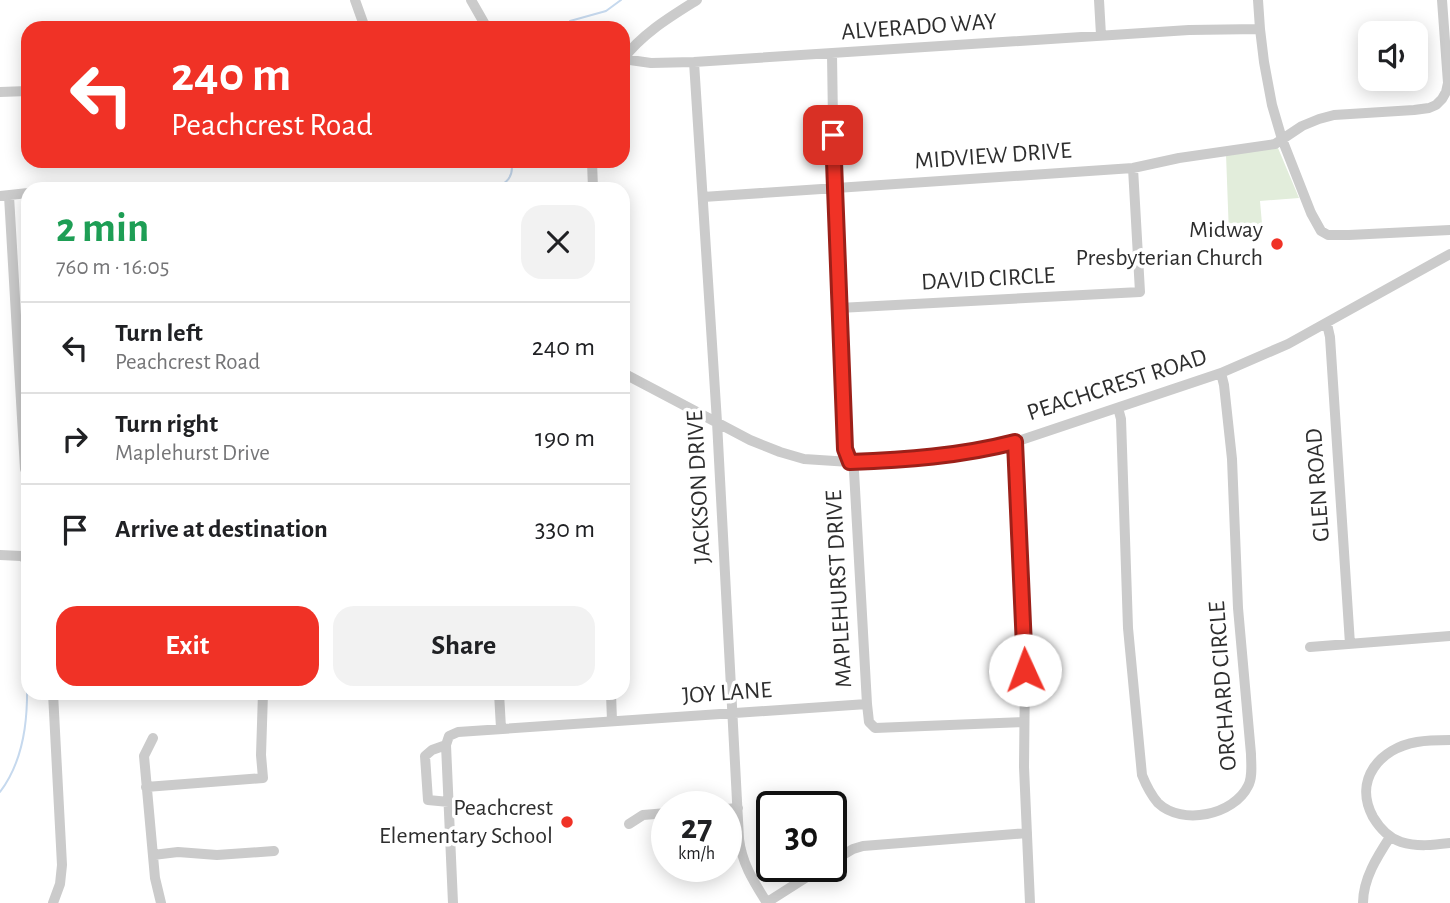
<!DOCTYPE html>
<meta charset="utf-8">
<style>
:root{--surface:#fff;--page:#f2f2f2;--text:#202124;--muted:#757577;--line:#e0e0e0;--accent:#f03226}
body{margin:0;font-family:"Alegreya Sans",sans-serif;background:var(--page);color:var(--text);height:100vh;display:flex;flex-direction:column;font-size:26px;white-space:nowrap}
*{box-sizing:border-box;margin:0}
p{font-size:23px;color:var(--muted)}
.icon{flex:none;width:38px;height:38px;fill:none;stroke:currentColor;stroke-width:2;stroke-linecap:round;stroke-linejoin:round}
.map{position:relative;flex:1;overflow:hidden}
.sheet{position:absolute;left:21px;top:182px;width:609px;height:518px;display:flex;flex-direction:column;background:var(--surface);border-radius:21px;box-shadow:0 4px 18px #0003}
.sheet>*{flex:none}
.hud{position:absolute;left:21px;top:21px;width:609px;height:147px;border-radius:21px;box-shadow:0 4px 18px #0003;background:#f03226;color:#fff;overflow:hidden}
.buttons{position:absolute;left:1358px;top:21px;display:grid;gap:14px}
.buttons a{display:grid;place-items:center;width:70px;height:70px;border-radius:14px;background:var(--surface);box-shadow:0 4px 18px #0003;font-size:35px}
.speed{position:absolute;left:651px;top:791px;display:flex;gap:14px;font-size:35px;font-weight:700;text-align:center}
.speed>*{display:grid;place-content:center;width:91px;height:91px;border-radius:50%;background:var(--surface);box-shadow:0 4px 18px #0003;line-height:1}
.speed small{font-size:18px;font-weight:400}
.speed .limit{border:4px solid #111;border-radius:10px;background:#fff;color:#111}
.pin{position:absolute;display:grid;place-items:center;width:60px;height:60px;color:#fff;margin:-30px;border-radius:14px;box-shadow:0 4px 10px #0006}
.me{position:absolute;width:77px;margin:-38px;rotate:358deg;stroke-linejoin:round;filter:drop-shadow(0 0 5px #0008)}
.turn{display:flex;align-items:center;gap:24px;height:147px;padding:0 35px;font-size:32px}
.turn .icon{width:91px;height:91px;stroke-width:2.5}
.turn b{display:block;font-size:49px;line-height:60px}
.round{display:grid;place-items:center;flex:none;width:74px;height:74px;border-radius:21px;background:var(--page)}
.head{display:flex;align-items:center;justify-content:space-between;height:119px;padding:0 35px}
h1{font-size:42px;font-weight:600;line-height:52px;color:#1e9e55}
.primary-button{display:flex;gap:14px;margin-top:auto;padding:14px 35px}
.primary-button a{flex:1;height:80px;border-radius:21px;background:var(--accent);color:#fff;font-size:28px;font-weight:600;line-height:80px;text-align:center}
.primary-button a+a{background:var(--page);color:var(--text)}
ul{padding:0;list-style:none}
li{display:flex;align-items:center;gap:21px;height:91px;padding:0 35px;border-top:2px solid var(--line)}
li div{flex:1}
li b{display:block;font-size:26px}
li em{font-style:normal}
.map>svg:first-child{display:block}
.green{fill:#e2eddb}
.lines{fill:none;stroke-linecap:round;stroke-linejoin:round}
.stream{stroke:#c6d9ee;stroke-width:2}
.minor{stroke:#cbcbcb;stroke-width:10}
.route-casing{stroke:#9c2019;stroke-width:18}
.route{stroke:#f03226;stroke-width:12}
.poi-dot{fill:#f03226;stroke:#fff;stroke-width:2.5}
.labels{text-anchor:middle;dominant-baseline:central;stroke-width:7;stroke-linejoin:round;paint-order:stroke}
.street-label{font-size:24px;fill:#2e2e2e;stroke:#fff}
.poi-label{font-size:24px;fill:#2e2e2e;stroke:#fff;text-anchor:end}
</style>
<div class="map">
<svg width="1450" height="903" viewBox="0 0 1450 903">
<rect width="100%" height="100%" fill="#fff"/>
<!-- green -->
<path class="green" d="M 1278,148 L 1299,198 L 1260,201 L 1262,224 L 1257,225 L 1257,229 L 1248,230 L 1248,234 L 1229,235 L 1226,154 Z"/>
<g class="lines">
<!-- stream -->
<path class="stream" d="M 567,28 L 570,21 L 606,11 L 621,0
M 493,189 C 506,184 515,177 511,161
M 0,792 C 28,755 29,705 26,660 C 25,642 22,622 28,605"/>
<!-- minor -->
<path class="minor" d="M 355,0 L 365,28
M 471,0 L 487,28
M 1099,0 L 1101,35
M 1258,0 L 1260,29 L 1264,62 L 1272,105 L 1282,139 L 1311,213 L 1321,231 L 1328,235 L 1349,235 L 1450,230
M 832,54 L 834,189 L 845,449 L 854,471 L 867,704
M 623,59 L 651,63 L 694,62 L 1189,30 L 1260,29
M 623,59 C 643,33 670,17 697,0
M 694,62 L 717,422 L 739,839 C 742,864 754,882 767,903
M 0,92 L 28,91
M 592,161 L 593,189
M 0,196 L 28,193
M 9,196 L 25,469
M 703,197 L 1133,168 L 1179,158 L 1275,144 L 1302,126 L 1319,119 L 1334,115 L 1414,110 L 1429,108 L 1436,105 L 1442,99 L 1446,92 L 1448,83 L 1442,0
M 839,308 L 1140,292 L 1133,168
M 1327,324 L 1330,337 L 1350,644
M 623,373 L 750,440 L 780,452 L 804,459 L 850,462 L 894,460 L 972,452 L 1015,442 L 1221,373 L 1288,344 L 1450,254
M 1118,408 L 1121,419 L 1128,628 L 1142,775 C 1146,785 1151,795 1158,803 C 1182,826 1234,815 1248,786 C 1253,777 1251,764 1251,754 L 1238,608 L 1232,459 L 1224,385 L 1221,373
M 1015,442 L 1025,670 L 1024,767 L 1030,903
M 0,555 L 21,556 L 28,560
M 1310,647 L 1450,636
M 499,693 L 501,728
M 611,693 L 612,721
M 153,738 L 144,756 L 155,878 L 161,903
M 1450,740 C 1439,740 1428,740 1417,742 C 1380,748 1353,780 1373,817 C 1379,827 1389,838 1401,842 C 1417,847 1434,845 1450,843
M 446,745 L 432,750 L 425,756 L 428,800 L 449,802
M 146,787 L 263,778 L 261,755 L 263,693
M 726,809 L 738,808
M 629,824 L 643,815 L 667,813
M 831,825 L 843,854
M 153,855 L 178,852 L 217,855 L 274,851
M 831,862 L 853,849 L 863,846 L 1027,833
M 53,903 L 60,884 L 62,865 L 53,693
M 453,903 L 446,745 L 449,736 L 458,732 L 867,704 L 869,722 L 875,728 L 1023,722
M 766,903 L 824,866
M 1363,903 C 1363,879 1377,857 1390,837"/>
</g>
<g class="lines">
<!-- route casing -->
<g class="route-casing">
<path id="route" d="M 833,135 L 845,449 L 850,462 C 905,460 961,456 1015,442 L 1025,670"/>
</g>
<!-- route -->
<use href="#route" class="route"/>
</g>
<!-- markers -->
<g class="poi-dot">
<circle cx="1277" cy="244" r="7"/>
<circle cx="567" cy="822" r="7"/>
</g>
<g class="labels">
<!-- street labels -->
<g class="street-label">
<text transform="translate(919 27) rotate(-4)">ALVERADO WAY</text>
<text transform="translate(993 156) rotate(-4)">MIDVIEW DRIVE</text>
<text transform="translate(988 279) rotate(-3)">DAVID CIRCLE</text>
<text transform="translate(1117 385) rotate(-18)">PEACHCREST ROAD</text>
<text transform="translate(1318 485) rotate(-94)">GLEN ROAD</text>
<text transform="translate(699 487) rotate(-93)">JACKSON DRIVE</text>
<text transform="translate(839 589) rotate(-93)">MAPLEHURST DRIVE</text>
<text transform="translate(1223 686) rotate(-94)">ORCHARD CIRCLE</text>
<text transform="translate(727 693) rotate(-4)">JOY LANE</text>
</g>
<!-- poi labels -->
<g class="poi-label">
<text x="1263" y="230">Midway<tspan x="1263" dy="28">Presbyterian Church</tspan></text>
<text x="553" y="808">Peachcrest<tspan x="553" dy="28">Elementary School</tspan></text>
</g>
</g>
</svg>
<div class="buttons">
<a><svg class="icon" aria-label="sound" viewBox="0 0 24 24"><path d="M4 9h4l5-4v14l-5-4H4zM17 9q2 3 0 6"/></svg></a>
</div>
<div class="speed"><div>27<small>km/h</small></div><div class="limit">30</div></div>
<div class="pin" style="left:833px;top:135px;background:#d93025"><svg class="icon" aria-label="arrive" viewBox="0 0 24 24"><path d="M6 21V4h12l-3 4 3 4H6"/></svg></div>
<svg class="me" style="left:1025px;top:670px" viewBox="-20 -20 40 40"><circle r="19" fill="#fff"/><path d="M0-13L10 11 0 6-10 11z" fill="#f03226"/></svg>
<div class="hud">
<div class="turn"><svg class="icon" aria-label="left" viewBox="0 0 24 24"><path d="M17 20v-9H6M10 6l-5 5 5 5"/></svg><div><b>240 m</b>Peachcrest Road</div></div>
</div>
<section class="sheet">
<div class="head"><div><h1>2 min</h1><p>760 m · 16:05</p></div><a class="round"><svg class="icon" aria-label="close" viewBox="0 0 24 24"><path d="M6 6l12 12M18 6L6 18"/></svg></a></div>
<ul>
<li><svg class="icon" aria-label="left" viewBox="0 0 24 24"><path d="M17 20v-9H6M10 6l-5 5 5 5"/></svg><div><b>Turn left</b><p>Peachcrest Road</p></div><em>240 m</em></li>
<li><svg class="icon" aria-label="right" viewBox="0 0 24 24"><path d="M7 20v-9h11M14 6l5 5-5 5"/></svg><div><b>Turn right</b><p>Maplehurst Drive</p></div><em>190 m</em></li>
<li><svg class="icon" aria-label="arrive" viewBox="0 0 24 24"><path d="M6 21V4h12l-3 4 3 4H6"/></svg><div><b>Arrive at destination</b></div><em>330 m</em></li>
</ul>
<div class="primary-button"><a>Exit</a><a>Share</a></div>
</section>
</div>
